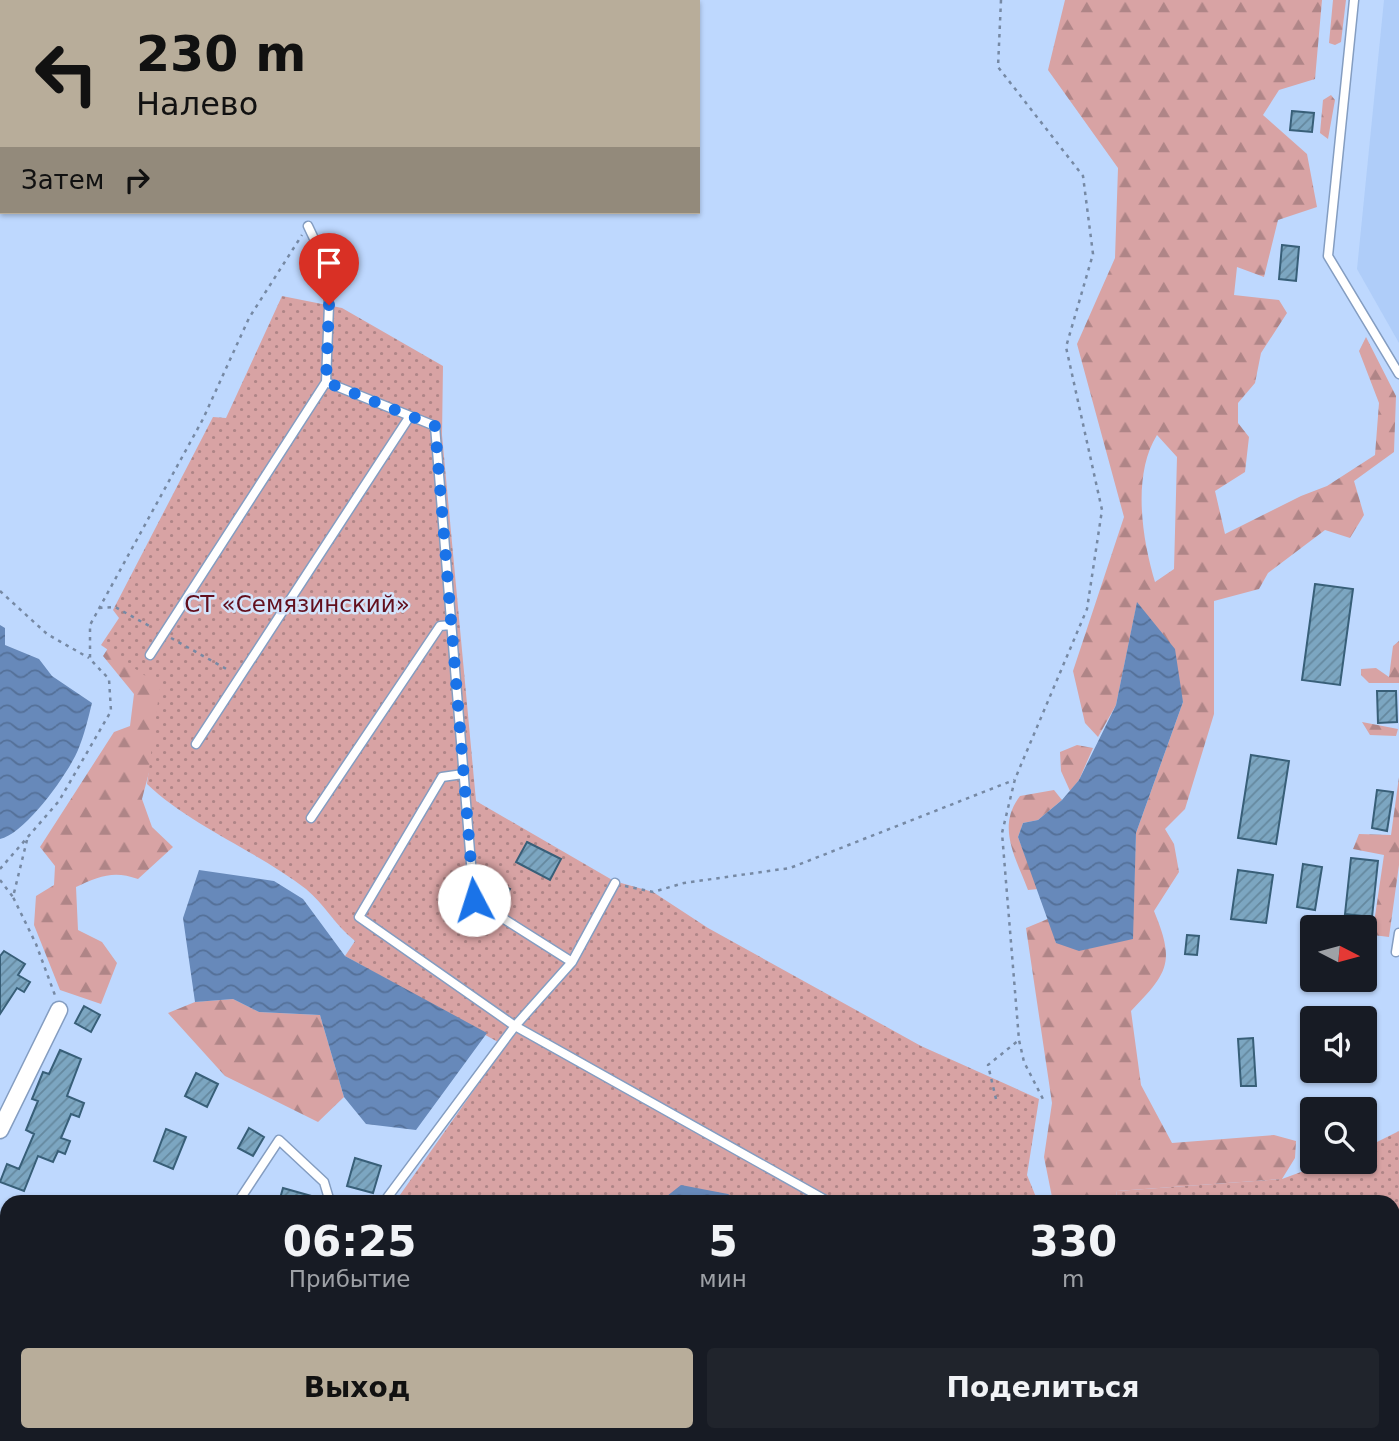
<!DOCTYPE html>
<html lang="ru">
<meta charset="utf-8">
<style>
:root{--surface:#171b24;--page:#20242c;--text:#f1f3f6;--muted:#9ea1a6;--accent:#b8ad9a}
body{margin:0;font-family:"DejaVu Sans",sans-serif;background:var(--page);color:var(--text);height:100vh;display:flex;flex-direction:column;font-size:26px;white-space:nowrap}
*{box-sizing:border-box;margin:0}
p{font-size:23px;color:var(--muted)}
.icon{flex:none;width:38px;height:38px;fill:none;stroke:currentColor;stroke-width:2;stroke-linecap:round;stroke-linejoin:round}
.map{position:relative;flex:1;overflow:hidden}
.details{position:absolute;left:0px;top:1195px;width:1400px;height:247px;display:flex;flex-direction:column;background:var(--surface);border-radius:21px 21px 0 0;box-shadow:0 2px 5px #0004}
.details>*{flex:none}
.banner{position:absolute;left:0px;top:0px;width:700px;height:214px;box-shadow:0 2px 5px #0004;background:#b8ad9a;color:#111;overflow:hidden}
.needle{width:46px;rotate:96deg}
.buttons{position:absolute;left:1300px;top:915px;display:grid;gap:14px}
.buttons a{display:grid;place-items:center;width:77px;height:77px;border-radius:7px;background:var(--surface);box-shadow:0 2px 5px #0004;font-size:35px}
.pin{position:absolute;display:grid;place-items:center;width:60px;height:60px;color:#fff;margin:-72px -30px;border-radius:50% 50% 50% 0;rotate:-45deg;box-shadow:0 0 7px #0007}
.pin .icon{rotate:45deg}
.me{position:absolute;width:77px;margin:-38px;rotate:355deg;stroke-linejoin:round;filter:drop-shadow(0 0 5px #0008)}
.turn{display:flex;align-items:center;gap:24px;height:147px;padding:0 21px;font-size:32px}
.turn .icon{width:91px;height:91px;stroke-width:2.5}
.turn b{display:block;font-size:49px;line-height:60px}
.then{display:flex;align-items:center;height:66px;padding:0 21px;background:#0003;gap:14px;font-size:26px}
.eta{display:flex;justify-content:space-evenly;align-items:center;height:119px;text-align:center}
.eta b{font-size:42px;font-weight:700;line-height:49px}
.action{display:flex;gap:14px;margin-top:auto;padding:14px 21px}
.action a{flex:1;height:80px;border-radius:7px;background:var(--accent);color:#111;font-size:28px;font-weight:700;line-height:80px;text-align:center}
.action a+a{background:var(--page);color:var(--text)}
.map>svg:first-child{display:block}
.built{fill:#afcdf9}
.forest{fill:url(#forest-firs);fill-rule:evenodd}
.garden{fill:url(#garden-dots)}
.water{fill:url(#water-waves)}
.building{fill:url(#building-hatch);stroke:#385f78;stroke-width:2}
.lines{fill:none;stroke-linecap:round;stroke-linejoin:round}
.lane-casing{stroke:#849dc1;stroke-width:11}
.street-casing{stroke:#849dc1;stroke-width:19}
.path{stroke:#7689a4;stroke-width:2.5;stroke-dasharray:3.5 5;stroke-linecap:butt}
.lane{stroke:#fff;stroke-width:8}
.street{stroke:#fff;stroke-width:16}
.route{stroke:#1a73e8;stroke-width:12;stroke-dasharray:0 21.6}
.labels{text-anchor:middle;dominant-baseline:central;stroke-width:5;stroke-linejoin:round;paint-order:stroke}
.park-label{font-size:23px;fill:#620f1d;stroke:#d4e4fb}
</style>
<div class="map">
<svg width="1399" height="1441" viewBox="0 0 1399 1441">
<defs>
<pattern id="forest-firs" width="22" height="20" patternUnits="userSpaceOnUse" patternTransform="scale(1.75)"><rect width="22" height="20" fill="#d8a3a4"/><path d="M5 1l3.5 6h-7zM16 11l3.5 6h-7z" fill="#af8587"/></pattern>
<pattern id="garden-dots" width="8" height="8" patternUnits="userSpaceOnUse" patternTransform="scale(1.75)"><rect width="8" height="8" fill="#d8a3a4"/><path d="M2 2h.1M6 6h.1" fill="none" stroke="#af8587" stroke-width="1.8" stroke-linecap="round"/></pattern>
<pattern id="water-waves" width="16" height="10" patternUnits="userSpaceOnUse" patternTransform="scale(1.75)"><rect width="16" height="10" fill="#6789ba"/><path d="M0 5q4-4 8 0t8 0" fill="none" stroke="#547098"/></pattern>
<pattern id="building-hatch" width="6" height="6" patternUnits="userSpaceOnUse" patternTransform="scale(1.75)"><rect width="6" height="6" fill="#7ca6c1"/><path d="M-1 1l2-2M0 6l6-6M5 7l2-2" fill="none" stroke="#65889e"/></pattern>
</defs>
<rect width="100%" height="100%" fill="#bed8fe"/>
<!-- built -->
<path class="built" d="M 1384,0 L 1399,0 L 1399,343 L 1357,269 Z"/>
<!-- forest -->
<path class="forest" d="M 1065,0 L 1322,0 L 1315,79 L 1279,90 L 1263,115 L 1307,154 L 1317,207 L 1278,220 L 1264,277 L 1237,267 L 1234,295 L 1279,300 L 1287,313 L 1261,353 L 1255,383 L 1238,403 L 1238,423 L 1249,437 L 1245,472 L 1215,491 L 1225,534 L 1301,496 L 1327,486 L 1375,455 L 1379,403 L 1359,351 L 1366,337 L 1396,396 L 1394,452 L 1354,481 L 1364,515 L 1350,538 L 1325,530 L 1268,573 L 1259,589 L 1214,601 L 1214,714 L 1185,809 L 1165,829 L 1174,844 L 1179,872 L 1154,911 C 1175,962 1169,972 1131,1011 L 1141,1085 L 1172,1143 L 1274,1135 L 1296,1141 L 1295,1158 L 1282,1179 L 1117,1191 L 1115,1202 L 1053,1202 L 1044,1157 L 1052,1103 L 1026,928 L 1050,918 L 1056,943 L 1132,939 L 1136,833 L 1183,702 L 1137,603 L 1116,705 L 1098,737 L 1085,723 L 1073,671 L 1124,517 L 1077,344 L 1115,258 L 1118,168 L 1048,70 ZM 1157,435 L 1177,457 L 1174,569 L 1155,582 C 1142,539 1132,475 1157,435 Z
M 1333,0 L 1346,0 L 1341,42 L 1335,45 L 1329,43 Z
M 1331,95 L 1335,100 L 1328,139 L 1320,133 L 1323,100 Z
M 117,634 L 172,685 L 142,799 L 152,827 L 173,847 L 138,879 C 114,870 99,876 76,887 L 78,930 L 102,942 L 117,963 L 101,1004 L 60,990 L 34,925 L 36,896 L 54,885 L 55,866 L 40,847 L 114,732 L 130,726 L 134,694 L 103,656 Z
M 1399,641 L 1399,683 L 1369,683 L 1361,675 L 1361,669 L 1376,668 L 1389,677 L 1393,646 Z
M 1362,722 L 1398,729 L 1396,736 L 1370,735 Z
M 1077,745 L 1093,748 L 1079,780 L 1070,791 L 1061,771 L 1060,752 Z
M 1399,777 L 1399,865 L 1389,937 L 1365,934 L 1365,928 L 1351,927 L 1350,924 L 1374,923 L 1384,855 L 1353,849 L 1359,834 L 1391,835 Z
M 1054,790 L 1062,800 L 1038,820 L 1023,823 L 1018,837 L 1038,889 L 1028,890 C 1016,858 996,827 1020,796 Z
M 233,999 L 259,1012 L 320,1015 L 344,1097 L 318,1122 L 225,1076 L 168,1013 L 195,1002 Z"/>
<!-- garden -->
<path class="garden" d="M 282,296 L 342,308 L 443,366 L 442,435 L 476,801 L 614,881 L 653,892 L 708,928 L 921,1046 L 1039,1099 L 1027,1175 L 1038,1202 L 395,1202 L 505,1046 L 345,956 L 355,941 C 336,926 324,904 306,889 C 257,851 191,826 147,784 L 160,686 L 101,645 L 119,618 L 113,610 L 213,417 L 226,418 Z
M 1399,1131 L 1399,1441 L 584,1441 L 580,1435 L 1393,1435 L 1393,1202 L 1115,1202 L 1117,1191 L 1282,1179 L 1328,1162 L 1365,1162 L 1365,1148 Z"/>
<!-- water -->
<path class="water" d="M 1137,602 L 1175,649 L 1183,702 L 1136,833 L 1133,939 L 1079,951 L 1056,943 L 1018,837 L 1023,823 L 1038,820 L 1062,800 L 1079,780 L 1116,705 Z
M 0,625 L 5,628 L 5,645 L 39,659 L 52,676 L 92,703 C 88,719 84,736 78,750 C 68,774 25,834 0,839 Z
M 199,870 L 274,881 L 303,899 L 345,956 L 487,1033 L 416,1130 L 366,1124 L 344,1097 L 320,1015 L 259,1012 L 233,999 L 195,1002 L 183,918 Z
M 681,1185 L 728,1194 L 741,1202 L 662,1200 Z
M 1399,1298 L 1399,1371 L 1393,1379 L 1393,1302 Z"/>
<!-- building -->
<path class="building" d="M 1292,111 L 1314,113 L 1312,132 L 1290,130 Z
M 1282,245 L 1299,247 L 1296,281 L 1279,279 Z
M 1315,584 L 1353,589 L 1340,685 L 1302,680 Z
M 1377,691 L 1396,691 L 1397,722 L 1378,723 Z
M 1251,755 L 1289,761 L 1276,844 L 1238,838 Z
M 1377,790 L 1393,792 L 1387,831 L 1372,828 Z
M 527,842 L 561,859 L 550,880 L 516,862 Z
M 1351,858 L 1378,861 L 1372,917 L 1345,914 Z
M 1303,864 L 1322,867 L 1315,910 L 1297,907 Z
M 1238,870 L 1273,875 L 1266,923 L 1231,919 Z
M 492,880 L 510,889 L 500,909 L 483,898 Z
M 1187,935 L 1199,936 L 1197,955 L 1185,954 Z
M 4,951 L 25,964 L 18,975 L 30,982 L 24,992 L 17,988 L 0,1014 L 0,956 Z
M 84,1006 L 100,1015 L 91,1032 L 75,1023 Z
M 1253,1038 L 1256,1086 L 1241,1086 L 1238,1039 Z
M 60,1050 L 81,1059 L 67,1096 L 84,1103 L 79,1117 L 71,1114 L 61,1138 L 70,1141 L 65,1154 L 58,1151 L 53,1162 L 38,1156 L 24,1191 L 0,1182 L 7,1164 L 19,1169 L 34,1134 L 26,1130 L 38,1101 L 32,1099 L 43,1072 L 49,1074 Z
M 196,1073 L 218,1084 L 207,1107 L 185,1096 Z
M 249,1128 L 264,1137 L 253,1156 L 238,1148 Z
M 166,1129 L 186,1137 L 173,1169 L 154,1161 Z
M 355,1158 L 381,1166 L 373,1193 L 347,1186 Z
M 283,1188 L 322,1199 L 321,1202 L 279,1202 Z"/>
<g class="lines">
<!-- lane casing -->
<g class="lane-casing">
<path id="lane" d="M 1354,0 L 1328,256 L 1399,374
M 308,226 L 325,262 L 329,305 L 326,382 L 435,426 L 474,900 L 572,962
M 150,655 L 326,382
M 196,744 L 410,416
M 463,774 L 442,777 L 359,917 L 515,1026 L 829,1202
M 311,818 L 440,626 L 451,625
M 1396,952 L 1399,933
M 238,1202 L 279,1140 L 324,1182 L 330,1202
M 384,1202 L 515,1026 L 572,962 L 615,883
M 738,1441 L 740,1435"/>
</g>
<!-- street casing -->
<g class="street-casing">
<path id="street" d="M 0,1130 L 59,1010
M 584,1435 L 589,1441
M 163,1441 L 164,1435
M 269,1441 L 270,1435
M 456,1441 L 459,1435"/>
</g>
<!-- path -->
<path class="path" d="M 282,0 L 282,2
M 1001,0 L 998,67 L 1083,176 L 1093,254 L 1066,347 L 1102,510 L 1087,609 L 1015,779 L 1002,833 L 1019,1040 L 1024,1062 L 1043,1099
M 459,2 L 460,0
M 0,591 L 47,634 L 89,658
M 99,608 L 115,607 L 153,628
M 171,638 L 230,671
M 27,840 L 13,897 L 36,944 L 56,998
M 0,869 L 59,801 L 111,711 L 109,679 L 90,659 L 90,625 L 203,419 L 249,318 L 302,235
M 0,880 L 13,897
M 625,886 L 653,892 L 684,883 L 790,868 L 1014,780
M 996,1099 L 988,1065 L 1019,1040"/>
<!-- lane -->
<use href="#lane" class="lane"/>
<!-- street -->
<use href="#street" class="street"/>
</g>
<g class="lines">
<!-- route -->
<path class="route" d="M 329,305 L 326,382 L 435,426 L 474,900"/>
</g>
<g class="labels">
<!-- park labels -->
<g class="park-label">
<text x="297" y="604">СТ «Семязинский»</text>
</g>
</g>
</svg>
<div class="buttons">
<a><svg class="needle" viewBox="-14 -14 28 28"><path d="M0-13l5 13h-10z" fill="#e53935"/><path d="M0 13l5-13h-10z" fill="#9ea1a6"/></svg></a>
<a><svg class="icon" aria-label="sound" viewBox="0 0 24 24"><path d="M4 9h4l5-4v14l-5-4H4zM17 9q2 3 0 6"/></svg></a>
<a><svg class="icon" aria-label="search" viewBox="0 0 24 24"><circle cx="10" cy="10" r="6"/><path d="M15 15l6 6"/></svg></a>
</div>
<div class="pin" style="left:329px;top:305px;background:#d93025"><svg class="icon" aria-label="arrive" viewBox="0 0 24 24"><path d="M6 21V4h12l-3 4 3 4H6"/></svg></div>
<svg class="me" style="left:474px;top:900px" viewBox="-20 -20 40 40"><circle r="19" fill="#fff"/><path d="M0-13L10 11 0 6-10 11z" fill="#1a73e8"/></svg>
<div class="banner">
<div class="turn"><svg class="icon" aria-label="left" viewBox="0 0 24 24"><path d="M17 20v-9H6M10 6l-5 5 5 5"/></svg><div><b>230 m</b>Налево</div></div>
<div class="then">Затем<svg class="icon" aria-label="right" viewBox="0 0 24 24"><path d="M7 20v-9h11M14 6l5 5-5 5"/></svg></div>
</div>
<section class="details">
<div class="eta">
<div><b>06:25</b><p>Прибытие</p></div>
<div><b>5</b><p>мин</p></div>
<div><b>330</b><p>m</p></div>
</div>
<div class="action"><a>Выход</a><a>Поделиться</a></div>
</section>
</div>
